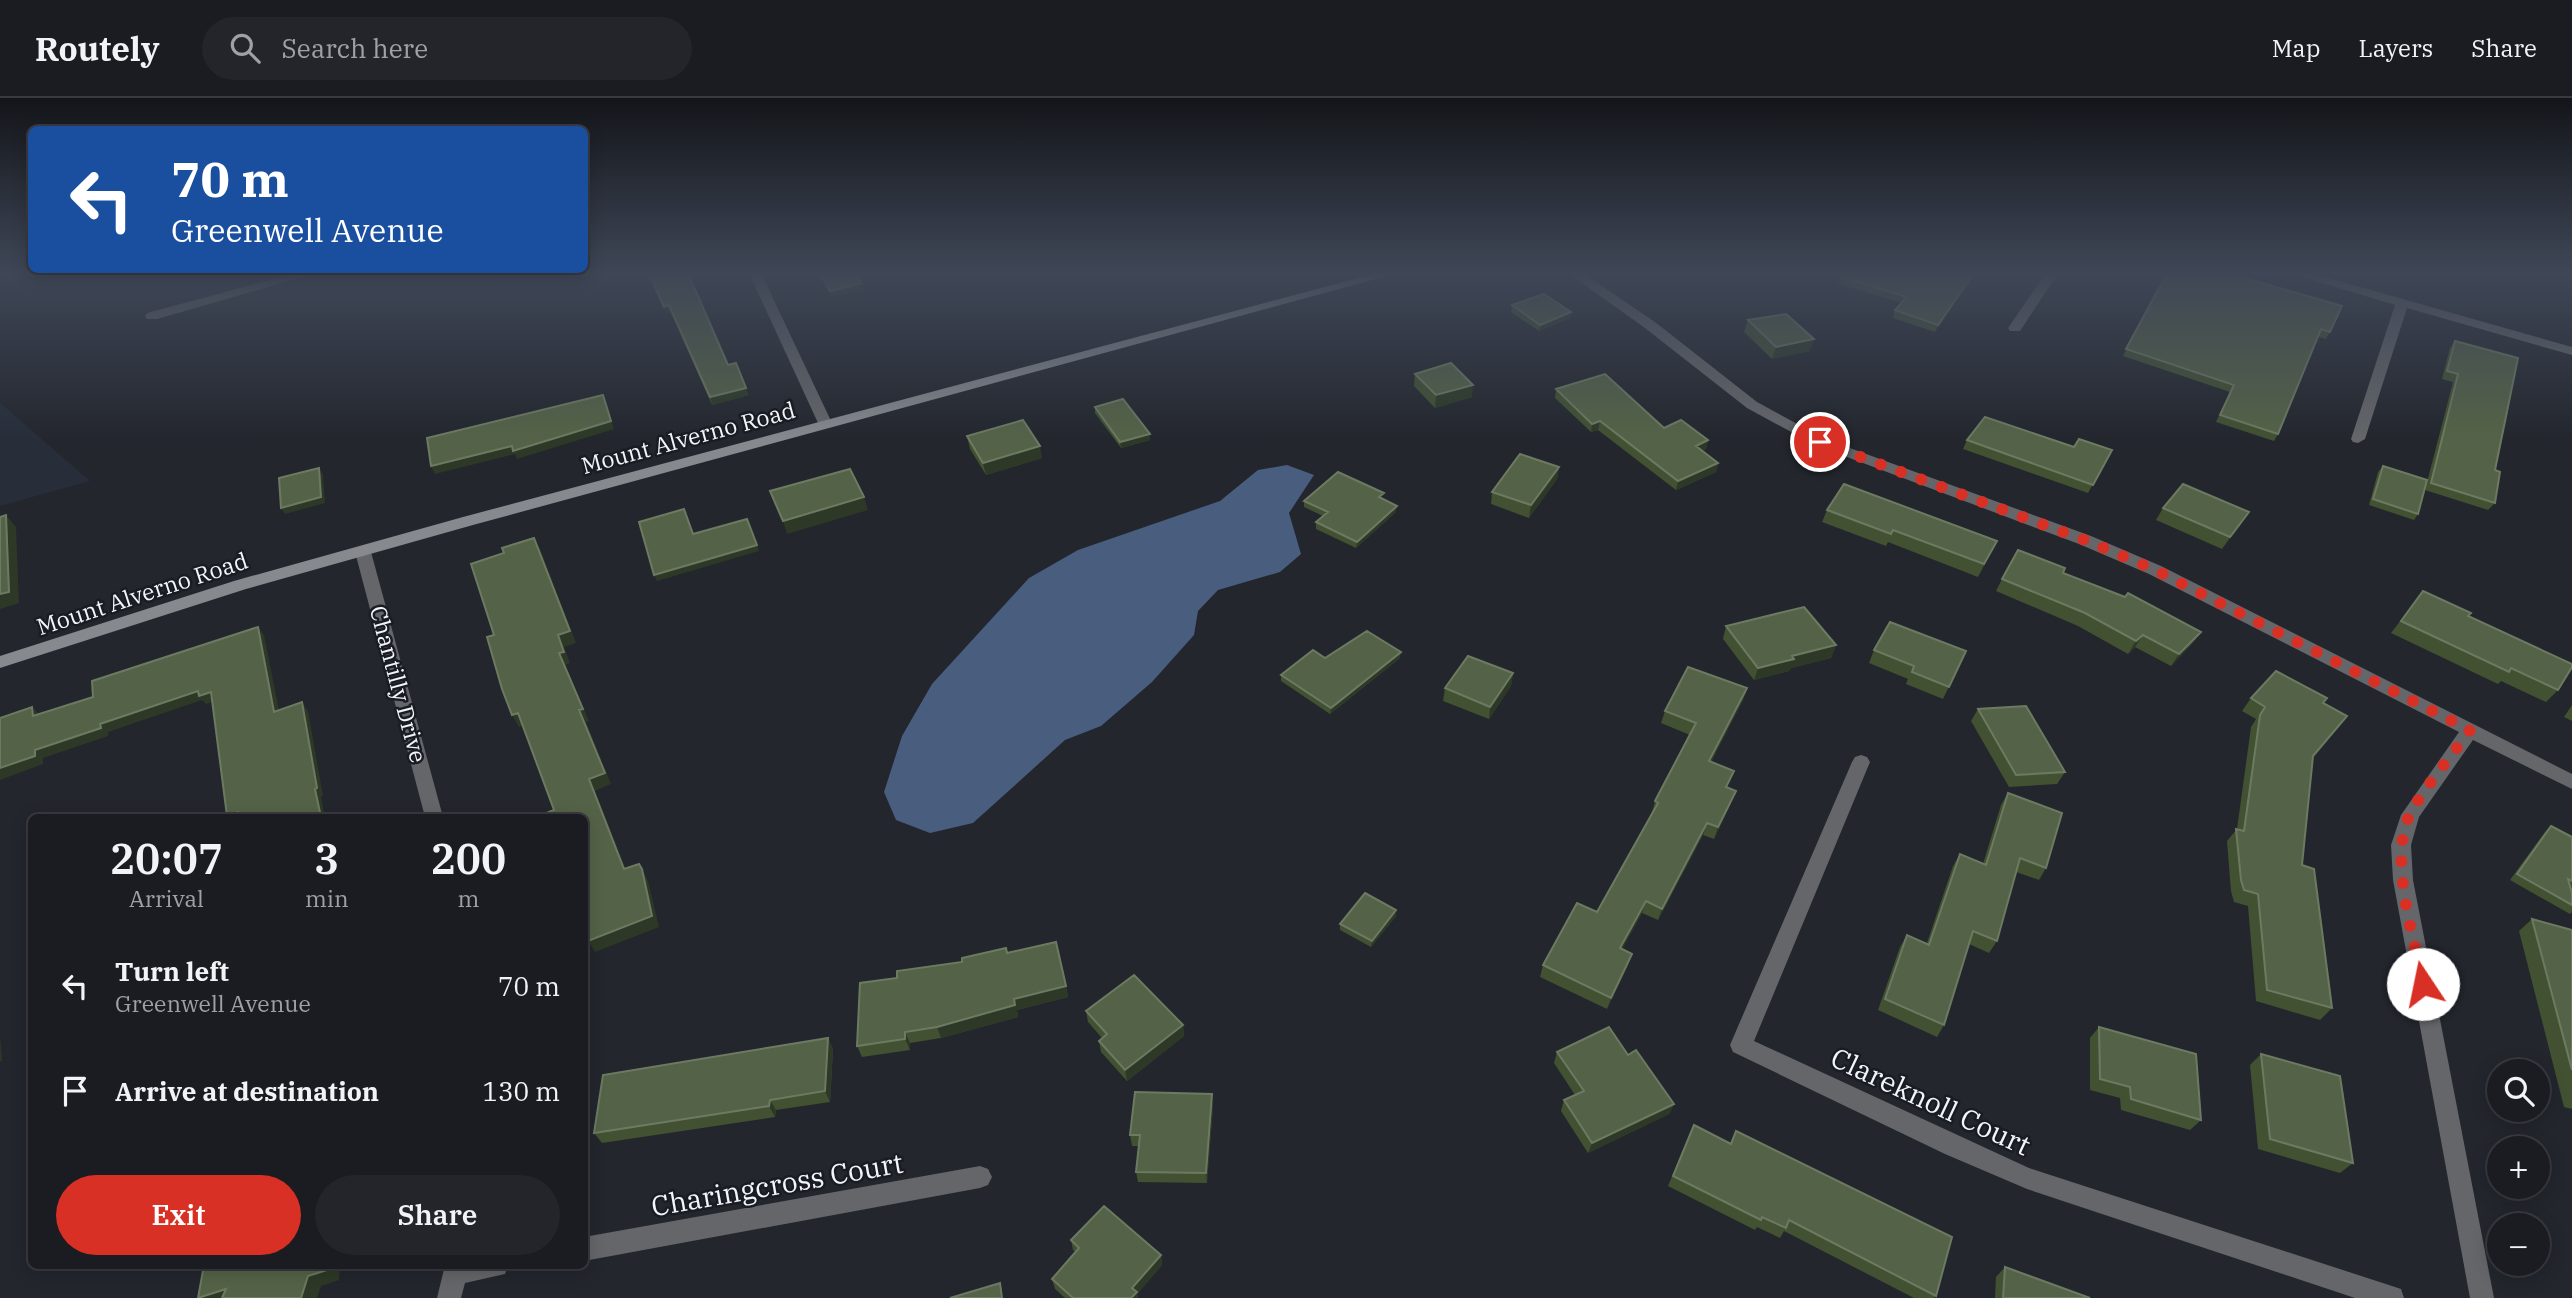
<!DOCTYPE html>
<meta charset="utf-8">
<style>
:root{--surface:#1a1c22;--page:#23252a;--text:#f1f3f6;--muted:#9fa1a5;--line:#383a40;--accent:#d93025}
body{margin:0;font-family:"IBM Plex Serif",serif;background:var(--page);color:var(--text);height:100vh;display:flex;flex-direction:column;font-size:26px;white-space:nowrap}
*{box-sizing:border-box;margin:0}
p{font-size:23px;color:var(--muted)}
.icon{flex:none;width:38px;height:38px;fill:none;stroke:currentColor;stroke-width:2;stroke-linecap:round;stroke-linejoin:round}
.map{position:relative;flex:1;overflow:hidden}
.sheet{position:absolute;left:28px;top:716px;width:560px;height:455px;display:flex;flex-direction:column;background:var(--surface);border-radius:10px;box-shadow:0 4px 18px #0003,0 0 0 2px var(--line)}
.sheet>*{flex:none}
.hud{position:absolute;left:28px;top:28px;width:560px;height:147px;border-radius:10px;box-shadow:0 4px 18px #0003,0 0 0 2px var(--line);background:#1a4fa0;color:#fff;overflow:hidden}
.fabs{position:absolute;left:2487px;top:961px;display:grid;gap:14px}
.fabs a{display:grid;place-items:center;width:63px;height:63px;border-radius:50%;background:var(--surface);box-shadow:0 4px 18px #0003,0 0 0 2px var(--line);font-size:35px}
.pin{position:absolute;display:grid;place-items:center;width:60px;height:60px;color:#fff;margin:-30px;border:4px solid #fff;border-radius:50%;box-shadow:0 2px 7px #0007}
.me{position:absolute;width:77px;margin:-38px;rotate:349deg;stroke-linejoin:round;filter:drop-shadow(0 0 5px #0008)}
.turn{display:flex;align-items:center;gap:24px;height:147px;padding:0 28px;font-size:32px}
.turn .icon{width:91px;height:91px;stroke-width:2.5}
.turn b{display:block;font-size:49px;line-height:60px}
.eta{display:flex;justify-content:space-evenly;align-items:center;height:119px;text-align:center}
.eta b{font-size:42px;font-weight:600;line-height:49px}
.cta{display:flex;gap:14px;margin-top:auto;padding:14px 28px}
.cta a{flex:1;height:80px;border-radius:42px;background:var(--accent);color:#fff;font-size:28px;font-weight:600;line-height:80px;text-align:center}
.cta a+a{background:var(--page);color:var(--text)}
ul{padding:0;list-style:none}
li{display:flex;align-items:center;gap:21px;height:105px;padding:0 28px}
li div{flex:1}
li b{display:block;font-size:26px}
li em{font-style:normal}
header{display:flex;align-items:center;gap:42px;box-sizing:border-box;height:98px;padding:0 35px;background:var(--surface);border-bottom:2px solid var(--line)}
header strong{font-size:33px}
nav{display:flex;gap:38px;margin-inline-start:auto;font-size:24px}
.search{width:490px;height:63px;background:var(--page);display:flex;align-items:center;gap:18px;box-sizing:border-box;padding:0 24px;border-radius:38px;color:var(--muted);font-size:26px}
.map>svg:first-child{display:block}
.built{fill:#272e3a}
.forest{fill:#495d7f}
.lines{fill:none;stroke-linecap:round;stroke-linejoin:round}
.street{fill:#646669;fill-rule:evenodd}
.secondary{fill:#868a8f;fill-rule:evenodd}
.wall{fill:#415131}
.shaded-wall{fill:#2d3926}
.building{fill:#546347;stroke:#6d7a62;stroke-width:2}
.route{stroke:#d93025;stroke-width:12;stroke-dasharray:0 21.6}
.labels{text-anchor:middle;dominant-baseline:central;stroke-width:5;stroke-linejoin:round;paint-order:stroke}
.street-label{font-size:23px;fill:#f2f5f9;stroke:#191d23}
.near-street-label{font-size:28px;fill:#f2f5f9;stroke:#191d23}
</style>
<header>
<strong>Routely</strong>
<div class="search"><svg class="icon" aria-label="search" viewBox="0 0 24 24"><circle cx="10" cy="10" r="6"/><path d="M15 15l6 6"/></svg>Search here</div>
<nav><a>Map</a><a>Layers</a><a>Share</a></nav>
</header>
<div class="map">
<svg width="2572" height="1200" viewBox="0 0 2572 1200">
<rect width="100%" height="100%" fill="#23262d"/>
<!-- built -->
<path class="built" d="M 0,305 L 90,383 L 0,408 Z"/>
<!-- forest -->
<path class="forest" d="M 1287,367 L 1314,377 L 1289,415 L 1301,456 L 1280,474 L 1218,492 L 1198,513 L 1194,537 L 1152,584 L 1101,628 L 1065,642 L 973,725 L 930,735 L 896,722 L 884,694 L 902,638 L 932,586 L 1029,480 L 1078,452 L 1220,403 L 1258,372 Z"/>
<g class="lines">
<!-- street -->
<path class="street" d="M 296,175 L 317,175 L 157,221 L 147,221 L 145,218 L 147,215 Z
M 749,175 L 761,175 L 832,325 L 830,328 L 820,328 L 818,325 Z
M 1568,175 L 1583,175 L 1655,224 L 1757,304 L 1825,341 L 2091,438 L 2161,468 L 2572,676 L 2572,691 L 2473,642 L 2419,719 L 2411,747 L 2413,782 L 2494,1200 L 2470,1200 L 2393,782 L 2391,747 L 2401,717 L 2459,634 L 2149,476 L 2079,446 L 1815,347 L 1747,310 L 1645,230 Z
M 2046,175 L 2058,175 L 2020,233 L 2010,233 L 2008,230 Z
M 2290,175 L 2311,175 L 2572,249 L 2572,257 L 2407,210 L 2365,341 L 2358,345 L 2353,344 L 2351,341 L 2395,207 Z
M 363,449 L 371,454 L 443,719 L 425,719 L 355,454 Z
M 1861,657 L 1867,659 L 1870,664 L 1754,943 L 2029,1070 L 2392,1188 L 2401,1191 L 2404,1200 L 2355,1200 L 2027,1091 L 1945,1056 L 1733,954 L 1730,947 L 1852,664 L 1855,659 Z
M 980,1068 L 988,1071 L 992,1079 L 988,1087 L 980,1090 L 584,1163 L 584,1139 Z
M 445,1167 L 508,1167 L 505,1176 L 465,1185 L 461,1200 L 437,1200 Z"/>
<!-- secondary -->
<path class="secondary" d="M 1377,175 L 1398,175 L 473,427 L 246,491 L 0,570 L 0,558 L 234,483 L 463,419 Z"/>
</g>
<!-- wall -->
<path class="wall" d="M 643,175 L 688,175 L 728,267 L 749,297 L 712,307 L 671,215 L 667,216 L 653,185 Z
M 818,175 L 859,175 L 860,178 L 858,178 L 864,191 L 832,199 Z
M 1976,175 L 1935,234 L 1893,220 L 1895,212 L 1902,205 L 1838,186 L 1840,179 Z
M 2167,175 L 2330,234 L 2326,241 L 2318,239 L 2278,336 L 2274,343 L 2216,324 L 2230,294 L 2123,258 Z
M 1512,207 L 1571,214 L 1570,220 L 1539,233 L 1511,214 Z
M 1748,222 L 1810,253 L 1772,261 L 1744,234 Z
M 2455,243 L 2495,372 L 2495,405 L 2488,412 L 2425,392 L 2453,284 L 2442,281 L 2450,250 Z
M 1415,276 L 1472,299 L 1435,310 L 1414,288 Z
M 1556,291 L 1664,330 L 1708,342 L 1706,351 L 1702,353 L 1718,365 L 1716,374 L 1676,392 L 1598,332 L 1591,334 L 1555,300 Z
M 1095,309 L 1150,342 L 1121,350 L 1095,315 Z
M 967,338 L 1042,360 L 986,377 L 970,351 Z
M 1967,342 L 2074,349 L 2112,352 L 2088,395 L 1963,351 Z
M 2383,368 L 2418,416 L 2414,422 L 2369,407 L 2378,374 Z
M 1559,369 L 1557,381 L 1529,420 L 1491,406 L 1492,394 Z
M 1384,401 L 1396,414 L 1356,450 L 1316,431 L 1316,424 L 1323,418 L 1304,409 L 1304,403 Z
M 2163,410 L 2241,426 L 2222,451 L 2156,422 Z
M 1827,412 L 1997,443 L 1978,479 L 1888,444 L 1886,448 L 1822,424 Z
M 2063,475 L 2201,534 L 2192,546 L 2171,568 L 2135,549 L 2128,556 L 2078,528 L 1996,493 L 2002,481 Z
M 2423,493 L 2468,518 L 2558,592 L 2546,604 L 2501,583 L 2498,586 L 2391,535 Z
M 1726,528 L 1836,547 L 1831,560 L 1791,570 L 1789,573 L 1754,582 L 1723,541 Z
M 1874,552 L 1966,553 L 1943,601 L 1906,586 L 1908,581 L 1869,565 Z
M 1400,560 L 1330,616 L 1281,583 L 1281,577 Z
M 1513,575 L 1511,588 L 1489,621 L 1443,603 L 1445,590 Z
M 1747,590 L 1743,602 L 1711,664 L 1727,690 L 1736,693 L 1731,705 L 1714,741 L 1703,737 L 1658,822 L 1642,815 L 1622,851 L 1628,867 L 1607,911 L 1540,879 L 1543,867 L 1597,814 L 1652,715 L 1655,703 L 1690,637 L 1661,625 L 1665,613 Z
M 2251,600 L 2323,605 L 2313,659 L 2302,767 L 2332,910 L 2320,922 L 2256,903 L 2248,808 L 2234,804 L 2231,793 L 2227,743 L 2237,731 L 2251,629 L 2256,621 L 2242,613 Z
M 2572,607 L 2572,623 L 2564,619 Z
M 1978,611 L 2065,674 L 2057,686 L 2009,689 L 1971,623 Z
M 2008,695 L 2046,770 L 2039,782 L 2016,774 L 1997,843 L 1989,855 L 1969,846 L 1944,927 L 1937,939 L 1878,912 L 1900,849 L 1907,837 L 1927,845 L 1953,768 L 1960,756 L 1983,766 L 2001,707 Z
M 2551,728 L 2572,739 L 2572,814 L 2570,816 L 2510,782 L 2545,734 Z
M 1396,818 L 1371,849 L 1340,832 L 1340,826 Z
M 2532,821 L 2572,832 L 2572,1011 L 2564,1009 L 2519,833 Z
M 1007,855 L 1066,888 L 1068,899 L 1017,912 L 1018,919 L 941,940 L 910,945 L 910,952 L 862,959 L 857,948 L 897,880 Z
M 1086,913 L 1183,927 L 1184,938 L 1127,983 L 1101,954 L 1099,943 L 1102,940 L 1088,924 Z
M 2099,929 L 2201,1022 L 2190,1032 L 2121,1012 L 2120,1000 L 2090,992 L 2090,940 Z
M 828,940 L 833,951 L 830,1004 L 776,1012 L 775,1019 L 602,1045 L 594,1035 Z
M 1557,954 L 1628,957 L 1674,1006 L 1669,1016 L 1588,1055 L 1561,1013 L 1564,1002 L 1575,997 L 1554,965 Z
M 2261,956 L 2353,1065 L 2340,1075 L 2258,1051 L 2250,967 Z
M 1213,1007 L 1207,1085 L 1138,1084 L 1136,1074 L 1139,1048 L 1132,1048 L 1130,1037 Z
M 1736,1033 L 1936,1198 L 1934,1200 L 1914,1200 L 1784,1133 L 1780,1140 L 1757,1129 L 1755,1132 L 1668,1088 L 1689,1038 L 1730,1045 Z
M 1071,1142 L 1161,1157 L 1162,1167 L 1137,1196 L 1138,1200 L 1065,1200 L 1055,1191 L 1052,1181 L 1076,1154 L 1073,1152 Z
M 2005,1169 L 2090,1200 L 1995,1200 L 1996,1179 Z"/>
<!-- shaded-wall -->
<path class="shaded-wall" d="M 1974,175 L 1976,175 L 1935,234 L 1938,227 Z
M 862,185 L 864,191 L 832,199 L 830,193 Z
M 669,207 L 671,215 L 667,216 L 664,209 Z
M 1571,214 L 1570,220 L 1539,233 L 1540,227 Z
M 1814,241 L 1810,253 L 1772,261 L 1776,249 Z
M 1473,287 L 1472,299 L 1435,310 L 1436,297 Z
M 746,290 L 749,297 L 712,307 L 710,299 Z
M 603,297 L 614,331 L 517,361 L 515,356 L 435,376 L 431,368 Z
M 1600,323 L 1598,332 L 1591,334 L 1592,326 Z
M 1150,336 L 1150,342 L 1121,350 L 1120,344 Z
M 1708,342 L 1706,351 L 1694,357 L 1696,348 Z
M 1040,348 L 1042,360 L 986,377 L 983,365 Z
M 1718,365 L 1716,374 L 1676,392 L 1678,383 Z
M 1559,369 L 1557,381 L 1529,420 L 1531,407 Z
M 319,370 L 323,377 L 325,405 L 285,416 L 281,410 Z
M 864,399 L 868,412 L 787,436 L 783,423 Z
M 1397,408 L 1396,414 L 1356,450 L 1357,444 Z
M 2249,414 L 2241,426 L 2222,451 L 2230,439 Z
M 6,417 L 16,429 L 19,505 L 0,511 L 0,496 Z
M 534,440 L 540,451 L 576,545 L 564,549 L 570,565 L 565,567 L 589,623 L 586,624 L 611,686 L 595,693 L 630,782 L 624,771 L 589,681 L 559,555 L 558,537 Z
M 757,447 L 759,453 L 657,483 L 654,477 Z
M 258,529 L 264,537 L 281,622 L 274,614 Z
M 2201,534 L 2192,546 L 2171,568 L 2179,556 Z
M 2143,537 L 2135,549 L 2128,556 L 2136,543 Z
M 1836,547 L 1831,560 L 1791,570 L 1789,573 L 1754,582 L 1758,570 L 1792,558 Z
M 1401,554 L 1400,560 L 1330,616 L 1331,610 Z
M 1513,575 L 1511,588 L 1489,621 L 1490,609 Z
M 1747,590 L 1743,602 L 1705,675 L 1709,663 Z
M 198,593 L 211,594 L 218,602 L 206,606 L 202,602 L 108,634 L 108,638 L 43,660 L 43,666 L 0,682 L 0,670 L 35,652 L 100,626 Z
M 302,604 L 308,613 L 323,698 L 321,699 L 325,719 L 321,719 L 315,691 Z
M 32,609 L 40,617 L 33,618 Z
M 518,615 L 525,626 L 519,629 L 512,617 Z
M 1736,693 L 1731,705 L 1714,741 L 1718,729 Z
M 238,714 L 243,719 L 229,719 L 227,718 Z
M 1707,725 L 1703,737 L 1658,822 L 1662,811 Z
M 642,771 L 648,783 L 659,829 L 595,854 L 588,843 Z
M 1646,803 L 1642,815 L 1616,862 L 1620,850 Z
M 1396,812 L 1396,818 L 1371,849 L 1372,843 Z
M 1632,856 L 1628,867 L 1607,911 L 1611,900 Z
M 1066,888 L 1068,899 L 1017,912 L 1018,919 L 941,940 L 937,929 L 1014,901 Z
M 1183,927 L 1184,938 L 1127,983 L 1125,972 Z
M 905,934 L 910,945 L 910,952 L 905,941 Z
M 0,938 L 2,963 L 0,963 Z
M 828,940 L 833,951 L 830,1004 L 825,993 Z
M 1212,996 L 1213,1007 L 1207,1085 L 1206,1075 Z
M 770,1002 L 776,1012 L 775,1019 L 769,1008 Z
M 1674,1006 L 1669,1016 L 1588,1055 L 1592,1045 Z
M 1161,1157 L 1162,1167 L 1137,1196 L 1138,1200 L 1131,1200 L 1132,1190 Z
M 327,1167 L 340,1167 L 339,1182 L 321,1188 L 317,1200 L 301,1200 L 308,1178 Z
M 226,1191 L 239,1200 L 198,1200 Z"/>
<!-- building -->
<path class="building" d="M 647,175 L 688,175 L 728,267 L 736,265 L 746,290 L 710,299 L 669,207 L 664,209 L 650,178 Z
M 820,175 L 856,175 L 862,185 L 830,193 Z
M 1843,175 L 1974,175 L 1938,227 L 1895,212 L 1907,199 L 1840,179 Z
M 2167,175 L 2228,175 L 2342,208 L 2330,234 L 2321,231 L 2278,336 L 2220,317 L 2234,287 L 2126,251 Z
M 1544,196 L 1571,214 L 1540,227 L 1512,207 Z
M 1786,216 L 1814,241 L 1776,249 L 1748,222 Z
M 2455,243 L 2518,260 L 2495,372 L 2500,374 L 2495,405 L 2431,385 L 2458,276 L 2447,273 Z
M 1451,265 L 1473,287 L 1436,297 L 1415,276 Z
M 1605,276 L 1664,330 L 1681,322 L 1708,342 L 1696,348 L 1718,365 L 1678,383 L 1600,323 L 1592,326 L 1556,291 Z
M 603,297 L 611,323 L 513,353 L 512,348 L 431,368 L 427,340 Z
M 1123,301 L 1150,336 L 1120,344 L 1095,309 Z
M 1985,319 L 2074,349 L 2079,341 L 2112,352 L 2093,387 L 1967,342 Z
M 1023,322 L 1040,348 L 983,365 L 967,338 Z
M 1520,356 L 1559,369 L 1531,407 L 1492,394 Z
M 2383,368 L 2427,382 L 2418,416 L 2373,401 Z
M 319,370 L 321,399 L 281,410 L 279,380 Z
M 850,371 L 864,399 L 783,423 L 770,393 Z
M 1338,374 L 1384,395 L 1379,399 L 1397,408 L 1357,444 L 1316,424 L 1328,414 L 1304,403 Z
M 1844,386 L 1997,443 L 1984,466 L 1893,432 L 1891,436 L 1827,412 Z
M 2183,386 L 2249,414 L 2230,439 L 2163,410 Z
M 684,411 L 693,436 L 747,421 L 757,447 L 654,477 L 639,424 Z
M 6,417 L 9,494 L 0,496 L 0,419 Z
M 534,440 L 570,533 L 558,537 L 564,554 L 559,555 L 583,611 L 579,612 L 605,675 L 589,681 L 624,771 L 639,766 L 642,771 L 652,818 L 588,843 L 584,827 L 584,719 L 539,719 L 539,718 L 554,712 L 518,615 L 512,617 L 502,591 L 487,539 L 494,537 L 471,466 L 504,455 L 502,450 Z
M 2018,452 L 2065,470 L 2063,475 L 2125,499 L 2128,495 L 2201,534 L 2179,556 L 2143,537 L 2136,543 L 2085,515 L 2002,481 Z
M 2423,493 L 2471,515 L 2468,518 L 2572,566 L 2572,569 L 2558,592 L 2511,570 L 2509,574 L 2401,523 Z
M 1804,509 L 1836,547 L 1792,558 L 1794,561 L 1758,570 L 1726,528 Z
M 1890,524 L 1966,553 L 1949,589 L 1912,574 L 1914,568 L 1874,552 Z
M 258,529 L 274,614 L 302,604 L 317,690 L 315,691 L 321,719 L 239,719 L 238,714 L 227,718 L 211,594 L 199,598 L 198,593 L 100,626 L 101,630 L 35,652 L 35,658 L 0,670 L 0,620 L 32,609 L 33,618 L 93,599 L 92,583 Z
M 1367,533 L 1401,554 L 1331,610 L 1281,577 L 1313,552 L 1325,560 Z
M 1468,558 L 1513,575 L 1490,609 L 1445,590 Z
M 1688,569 L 1747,590 L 1709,663 L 1734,673 L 1726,689 L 1736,693 L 1718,729 L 1707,725 L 1662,811 L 1646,803 L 1620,850 L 1632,856 L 1611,900 L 1543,867 L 1577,805 L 1597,814 L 1658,705 L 1655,703 L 1696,625 L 1665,613 Z
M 2276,573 L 2327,600 L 2323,605 L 2347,618 L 2313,658 L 2302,767 L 2314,771 L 2332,910 L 2267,892 L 2258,796 L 2244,792 L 2241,782 L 2236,731 L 2244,733 L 2260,617 L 2265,609 L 2251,600 Z
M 2026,608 L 2065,674 L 2016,677 L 1978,611 Z
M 2008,695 L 2062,715 L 2046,770 L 2020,760 L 1997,843 L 1973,833 L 1944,927 L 1885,901 L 1907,837 L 1929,847 L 1960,756 L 1986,767 Z
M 2551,728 L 2572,739 L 2572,783 L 2568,781 L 2572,795 L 2572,807 L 2517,776 Z
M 1365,795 L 1396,812 L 1372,843 L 1340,826 Z
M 2532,821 L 2572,832 L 2572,972 Z
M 1056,844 L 1066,888 L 1014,901 L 1015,907 L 937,929 L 905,934 L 905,941 L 857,948 L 860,885 L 897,880 L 897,873 L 962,864 L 962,860 L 1006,850 L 1007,855 Z
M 1134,877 L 1183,927 L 1125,972 L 1099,943 L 1107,936 L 1086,913 Z
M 1609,929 L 1628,957 L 1636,952 L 1674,1006 L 1592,1045 L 1564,1002 L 1584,993 L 1557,954 Z
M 2099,929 L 2196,956 L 2201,1022 L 2131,1001 L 2130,989 L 2100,981 Z
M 828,940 L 825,993 L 770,1002 L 769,1008 L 594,1035 L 603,977 Z
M 2261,956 L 2340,978 L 2353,1065 L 2270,1041 Z
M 1135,994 L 1212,996 L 1206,1075 L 1136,1074 L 1140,1037 L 1130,1037 Z
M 1694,1027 L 1731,1046 L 1736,1033 L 1952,1139 L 1936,1198 L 1789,1122 L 1786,1130 L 1762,1119 L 1761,1122 L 1673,1078 Z
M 1104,1108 L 1161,1157 L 1132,1190 L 1137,1194 L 1131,1200 L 1073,1200 L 1052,1181 L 1079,1150 L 1071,1142 Z
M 204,1167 L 327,1167 L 327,1172 L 308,1178 L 301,1200 L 222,1200 L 226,1191 L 198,1200 Z
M 2005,1169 L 2090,1200 L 2003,1200 Z
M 1000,1185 L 1002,1200 L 950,1200 Z"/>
<!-- sky -->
<linearGradient id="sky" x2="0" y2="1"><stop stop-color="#131519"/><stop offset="0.51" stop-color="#3f4757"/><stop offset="1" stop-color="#3f4757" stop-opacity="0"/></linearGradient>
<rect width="2572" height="343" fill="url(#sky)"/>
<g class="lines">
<!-- route -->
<path class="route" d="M 1820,344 L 2085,442 L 2155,472 L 2470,632 C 2451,659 2426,687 2410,716 C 2388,759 2414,840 2423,886"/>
</g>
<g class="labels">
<!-- street labels -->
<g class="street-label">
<text transform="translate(688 339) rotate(-15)">Mount Alverno Road</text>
<text transform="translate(142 495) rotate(-18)">Mount Alverno Road</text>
<text transform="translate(399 586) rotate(75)">Chantilly Drive</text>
</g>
<!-- near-street labels -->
<g class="near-street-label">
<text transform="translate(1931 1003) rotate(25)">Clareknoll Court</text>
<text transform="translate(777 1086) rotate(-10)">Charingcross Court</text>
</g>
</g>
</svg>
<div class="fabs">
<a><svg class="icon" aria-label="search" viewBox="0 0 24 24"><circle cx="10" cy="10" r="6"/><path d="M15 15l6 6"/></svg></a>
<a>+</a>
<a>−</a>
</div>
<div class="pin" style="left:1820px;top:344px;background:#d93025"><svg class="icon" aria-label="arrive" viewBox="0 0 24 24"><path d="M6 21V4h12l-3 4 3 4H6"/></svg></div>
<svg class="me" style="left:2423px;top:886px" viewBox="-20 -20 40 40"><circle r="19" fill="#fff"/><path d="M0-13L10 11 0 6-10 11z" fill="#d93025"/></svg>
<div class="hud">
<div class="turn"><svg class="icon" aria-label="left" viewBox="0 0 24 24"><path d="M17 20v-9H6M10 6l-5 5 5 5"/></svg><div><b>70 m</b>Greenwell Avenue</div></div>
</div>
<section class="sheet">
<div class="eta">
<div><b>20:07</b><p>Arrival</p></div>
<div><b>3</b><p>min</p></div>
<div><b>200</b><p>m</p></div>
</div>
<ul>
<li><svg class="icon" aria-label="left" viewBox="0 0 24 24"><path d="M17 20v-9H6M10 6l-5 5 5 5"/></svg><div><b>Turn left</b><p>Greenwell Avenue</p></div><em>70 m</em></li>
<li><svg class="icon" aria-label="arrive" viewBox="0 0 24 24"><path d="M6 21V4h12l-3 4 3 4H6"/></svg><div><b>Arrive at destination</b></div><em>130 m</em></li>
</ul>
<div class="cta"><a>Exit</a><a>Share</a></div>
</section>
</div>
